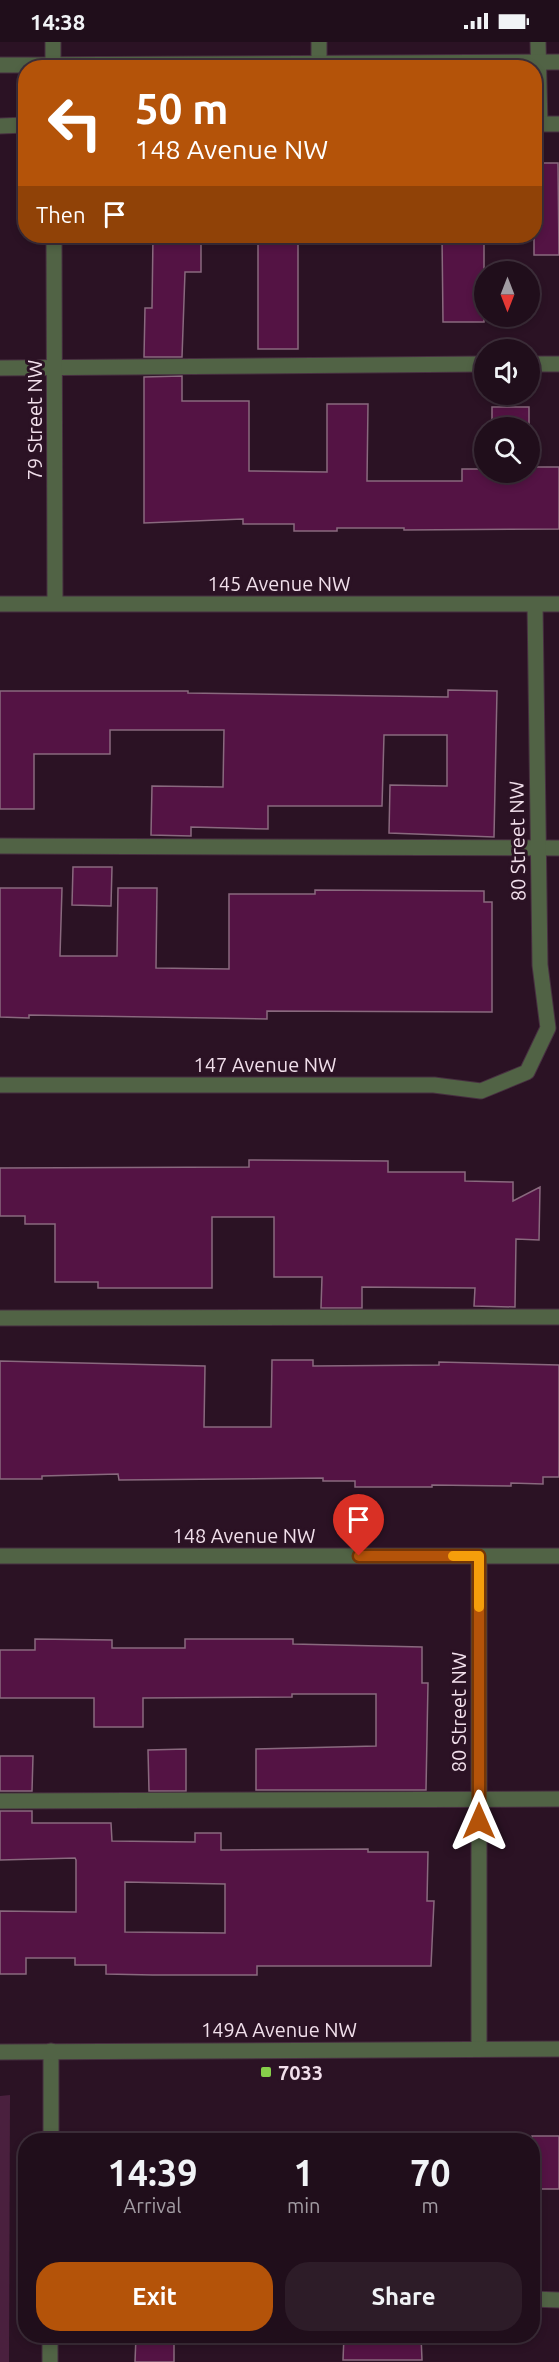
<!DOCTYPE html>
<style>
:root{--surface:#200e1b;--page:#2d1c28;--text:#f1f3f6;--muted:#a29ca3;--line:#3d2e3a;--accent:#b45309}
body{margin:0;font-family:Ubuntu,sans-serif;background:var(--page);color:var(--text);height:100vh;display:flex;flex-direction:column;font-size:22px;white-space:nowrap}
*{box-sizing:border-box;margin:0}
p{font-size:20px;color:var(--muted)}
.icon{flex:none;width:33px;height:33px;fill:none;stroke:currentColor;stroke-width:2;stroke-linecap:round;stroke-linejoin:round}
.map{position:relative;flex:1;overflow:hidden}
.side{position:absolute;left:18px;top:2091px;width:522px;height:210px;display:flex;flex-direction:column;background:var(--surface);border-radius:24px;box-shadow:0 3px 9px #0003,0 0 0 2px var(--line)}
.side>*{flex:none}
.hud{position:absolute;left:18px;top:18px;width:524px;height:183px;border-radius:24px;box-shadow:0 3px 9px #0003,0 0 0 2px var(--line);background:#b45309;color:#fff;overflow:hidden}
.needle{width:39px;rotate:180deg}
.fabs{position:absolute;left:474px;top:219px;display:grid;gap:12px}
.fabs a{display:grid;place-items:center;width:66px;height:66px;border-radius:50%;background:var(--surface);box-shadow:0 3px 9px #0003,0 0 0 2px var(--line);font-size:30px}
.pin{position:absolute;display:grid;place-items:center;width:51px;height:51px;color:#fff;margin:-62px -26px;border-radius:50% 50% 50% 0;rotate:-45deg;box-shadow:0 0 6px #0007}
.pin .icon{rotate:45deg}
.me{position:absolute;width:66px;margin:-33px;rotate:0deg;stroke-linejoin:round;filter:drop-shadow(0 0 4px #0008)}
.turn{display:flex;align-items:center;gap:21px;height:126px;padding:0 18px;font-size:27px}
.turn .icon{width:78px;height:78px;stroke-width:2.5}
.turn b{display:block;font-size:42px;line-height:51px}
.then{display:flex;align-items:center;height:57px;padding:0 18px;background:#0003;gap:12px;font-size:22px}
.eta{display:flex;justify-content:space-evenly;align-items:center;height:102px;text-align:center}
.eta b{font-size:36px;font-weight:600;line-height:42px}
.action{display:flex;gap:12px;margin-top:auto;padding:12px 18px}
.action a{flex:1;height:69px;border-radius:24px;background:var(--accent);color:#fff;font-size:24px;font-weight:600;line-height:69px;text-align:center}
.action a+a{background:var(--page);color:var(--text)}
.status{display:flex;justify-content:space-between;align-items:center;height:42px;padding:0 30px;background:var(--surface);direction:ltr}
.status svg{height:16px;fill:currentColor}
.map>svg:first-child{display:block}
.green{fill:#4a203e}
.building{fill:#541344;stroke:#89697e;stroke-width:1.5;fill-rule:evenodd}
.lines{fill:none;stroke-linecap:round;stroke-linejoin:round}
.service-casing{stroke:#472f40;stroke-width:17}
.minor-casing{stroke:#472f40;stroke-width:17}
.tertiary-casing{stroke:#472f40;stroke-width:17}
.service{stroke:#516345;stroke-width:15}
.minor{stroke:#516345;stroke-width:15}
.tertiary{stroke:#516345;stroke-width:15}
.route-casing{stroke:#753606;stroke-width:15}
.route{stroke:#b45309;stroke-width:10}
.slow{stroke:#f59e0b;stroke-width:10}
.poi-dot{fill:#87cf4a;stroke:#2b1224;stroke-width:2}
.labels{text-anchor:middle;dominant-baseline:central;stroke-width:6;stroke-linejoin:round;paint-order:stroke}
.street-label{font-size:20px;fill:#f1dfeb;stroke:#2b1224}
.poi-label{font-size:20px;font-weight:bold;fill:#f1dfeb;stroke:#2b1224;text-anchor:start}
</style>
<div class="status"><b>14:38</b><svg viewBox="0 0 49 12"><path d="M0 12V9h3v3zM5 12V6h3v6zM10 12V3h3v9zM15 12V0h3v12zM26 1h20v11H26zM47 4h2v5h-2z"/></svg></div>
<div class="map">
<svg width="559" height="2320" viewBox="0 0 559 2320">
<rect width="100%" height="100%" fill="#2b1224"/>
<!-- green -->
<path class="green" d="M 10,2053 L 9,2320 L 0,2320 L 0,2054 Z"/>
<!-- building -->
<path class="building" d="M 534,121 L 558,121 L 559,213 L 534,213 Z
M 153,194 L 201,194 L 201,230 L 185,230 L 182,315 L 144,315 L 145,266 L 152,266 Z
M 258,194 L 298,194 L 298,307 L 258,307 Z
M 442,194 L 484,194 L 484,280 L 443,280 Z
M 182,334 L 182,359 L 249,359 L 249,429 L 327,430 L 327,362 L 368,362 L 367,439 L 462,439 L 462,427 L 484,427 L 484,430 L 530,430 L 530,425 L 559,425 L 559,487 L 404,488 L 404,486 L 337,486 L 337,489 L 294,489 L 294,482 L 243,482 L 243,477 L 144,481 L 144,335 Z
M 492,365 L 529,365 L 529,386 L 492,386 Z
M 448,648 L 497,649 L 494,795 L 389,791 L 390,743 L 447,744 L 447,693 L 384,693 L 382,764 L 268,764 L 268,787 L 191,785 L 191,794 L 151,793 L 152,744 L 223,745 L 224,688 L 110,688 L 110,712 L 34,712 L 34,767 L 0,767 L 0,649 L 188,649 L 188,651 L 448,655 Z
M 73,825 L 112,825 L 111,864 L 72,863 Z
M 0,846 L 62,846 L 60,914 L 117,914 L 118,846 L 157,846 L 156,926 L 229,927 L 229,852 L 315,852 L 315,848 L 484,849 L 484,860 L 492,860 L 492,970 L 267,969 L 267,977 L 29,973 L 29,976 L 0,975 Z
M 249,1118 L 388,1119 L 388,1130 L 465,1130 L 465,1139 L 513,1140 L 513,1159 L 540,1145 L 539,1198 L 516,1197 L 515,1265 L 474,1264 L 475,1246 L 362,1245 L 362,1266 L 321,1266 L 322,1235 L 274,1235 L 274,1175 L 212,1175 L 212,1246 L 98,1246 L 98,1240 L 55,1240 L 55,1182 L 25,1182 L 25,1174 L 0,1174 L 0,1126 L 249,1125 Z
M 272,1318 L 313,1318 L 313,1324 L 439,1323 L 439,1320 L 559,1323 L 559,1435 L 543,1435 L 543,1442 L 511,1441 L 511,1444 L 432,1443 L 432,1445 L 355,1445 L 355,1439 L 323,1439 L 323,1436 L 119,1438 L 118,1432 L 42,1434 L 42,1437 L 0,1437 L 0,1319 L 205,1324 L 204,1385 L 271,1385 Z
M 35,1597 L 112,1598 L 112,1606 L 185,1606 L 185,1597 L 293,1597 L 293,1602 L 422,1605 L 422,1641 L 428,1641 L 426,1748 L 256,1748 L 256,1707 L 376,1704 L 376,1652 L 292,1652 L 292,1655 L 143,1656 L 143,1685 L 94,1685 L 94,1656 L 0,1656 L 0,1608 L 35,1608 Z
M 186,1707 L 186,1749 L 149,1749 L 148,1708 Z
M 0,1714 L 33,1714 L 32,1749 L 0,1749 Z
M 0,1769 L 32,1769 L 32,1781 L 111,1781 L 112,1799 L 195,1800 L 195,1791 L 221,1791 L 221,1808 L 368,1807 L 368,1810 L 428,1810 L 427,1859 L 434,1859 L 431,1924 L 257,1924 L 257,1933 L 153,1933 L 106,1932 L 106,1923 L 75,1923 L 75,1916 L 26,1916 L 26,1932 L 0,1932 L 0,1869 L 76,1870 L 76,1818 L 75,1816 L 0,1818 ZM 125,1840 L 225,1842 L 225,1891 L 125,1890 Z
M 532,2094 L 559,2094 L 559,2147 L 532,2147 Z
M 136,2294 L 174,2294 L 174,2320 L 135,2320 Z
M 344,2294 L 421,2294 L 422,2318 L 343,2318 Z"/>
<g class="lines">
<!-- service casing -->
<g class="service-casing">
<path id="service" d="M 319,0 L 319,23
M 530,322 L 559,322
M 0,326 L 484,322
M 0,804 L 559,806
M 0,1276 L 559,1275
M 0,1759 L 559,1757
M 532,2257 L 559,2258"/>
</g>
<!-- minor casing -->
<g class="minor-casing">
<path id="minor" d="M 538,0 L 540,82
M 54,194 L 55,562
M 0,562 L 559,562
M 0,1043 L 434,1043 L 481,1049 L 527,1030 L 548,986 L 540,923 L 535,562
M 0,1514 L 559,1514
M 479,2007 L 479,1514
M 51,2009 L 51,2098
M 50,2320 L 50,2294"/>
</g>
<!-- tertiary casing -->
<g class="tertiary-casing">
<path id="tertiary" d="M 53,0 L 53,26
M 0,23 L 559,20
M 534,82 L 559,82
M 0,84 L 26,83
M 0,2010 L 559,2007"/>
</g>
<!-- service -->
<use href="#service" class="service"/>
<!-- minor -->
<use href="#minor" class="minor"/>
<!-- tertiary -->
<use href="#tertiary" class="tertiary"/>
</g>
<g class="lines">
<!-- route casing -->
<g class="route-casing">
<path id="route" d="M 359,1514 L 479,1514 L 479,1779"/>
</g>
<!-- route -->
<use href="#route" class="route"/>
<!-- slow -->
<path class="slow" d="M 453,1514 L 479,1514 L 479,1565"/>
</g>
<!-- markers -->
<rect class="poi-dot" x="260" y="2024" width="12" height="12" rx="3"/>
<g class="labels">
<!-- street labels -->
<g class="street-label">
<text transform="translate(34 378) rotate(-90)">79 Street NW</text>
<text x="279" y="541">145 Avenue NW</text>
<text transform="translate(517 799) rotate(-91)">80 Street NW</text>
<text x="265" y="1022">147 Avenue NW</text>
<text x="244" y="1493">148 Avenue NW</text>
<text transform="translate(458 1670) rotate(-90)">80 Street NW</text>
<text x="279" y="1987">149A Avenue NW</text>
</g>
<!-- poi labels -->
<g class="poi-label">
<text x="278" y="2030">7033</text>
</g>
</g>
</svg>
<div class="fabs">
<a><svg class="needle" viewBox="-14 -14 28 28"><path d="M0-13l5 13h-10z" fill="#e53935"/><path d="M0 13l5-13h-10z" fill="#a29ca3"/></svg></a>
<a><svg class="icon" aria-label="sound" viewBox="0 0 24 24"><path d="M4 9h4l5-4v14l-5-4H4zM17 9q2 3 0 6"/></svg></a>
<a><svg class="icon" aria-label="search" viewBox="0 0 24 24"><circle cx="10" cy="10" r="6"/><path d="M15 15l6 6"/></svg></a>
</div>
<div class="pin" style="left:359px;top:1514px;background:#d93025"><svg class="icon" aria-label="arrive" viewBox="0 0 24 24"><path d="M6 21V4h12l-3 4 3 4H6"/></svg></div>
<svg class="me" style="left:479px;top:1779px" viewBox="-20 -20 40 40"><path d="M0-17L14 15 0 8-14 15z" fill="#b45309" stroke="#fff" stroke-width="4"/></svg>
<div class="hud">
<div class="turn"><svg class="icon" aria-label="left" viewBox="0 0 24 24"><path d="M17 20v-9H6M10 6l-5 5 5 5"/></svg><div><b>50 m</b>148 Avenue NW</div></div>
<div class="then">Then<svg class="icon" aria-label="arrive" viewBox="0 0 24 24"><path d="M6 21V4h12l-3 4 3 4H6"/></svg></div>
</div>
<section class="side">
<div class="eta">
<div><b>14:39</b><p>Arrival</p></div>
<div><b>1</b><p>min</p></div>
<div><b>70</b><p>m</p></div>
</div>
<div class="action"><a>Exit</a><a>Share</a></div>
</section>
</div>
